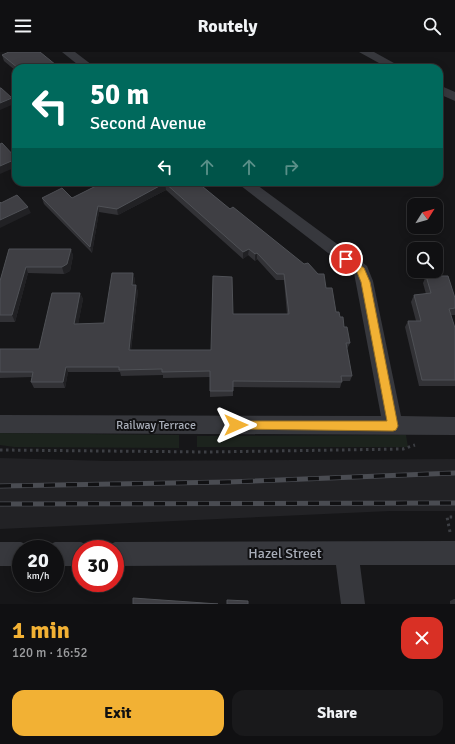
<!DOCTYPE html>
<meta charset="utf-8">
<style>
:root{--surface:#101012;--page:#19191b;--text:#f1f3f6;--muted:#9c9d9f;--line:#303032;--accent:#f2b134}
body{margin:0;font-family:Signika,sans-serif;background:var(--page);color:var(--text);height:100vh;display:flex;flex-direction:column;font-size:15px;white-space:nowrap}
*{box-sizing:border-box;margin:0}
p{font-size:13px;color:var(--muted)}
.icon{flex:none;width:22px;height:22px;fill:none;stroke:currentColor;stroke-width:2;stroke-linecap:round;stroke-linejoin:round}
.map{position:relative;height:552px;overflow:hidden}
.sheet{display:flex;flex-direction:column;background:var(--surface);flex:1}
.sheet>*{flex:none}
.banner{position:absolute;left:12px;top:12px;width:431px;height:122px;border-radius:12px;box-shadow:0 2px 10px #0003,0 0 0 1px var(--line);background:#00695c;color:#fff;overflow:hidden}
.needle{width:26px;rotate:53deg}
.fabs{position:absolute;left:407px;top:146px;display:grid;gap:8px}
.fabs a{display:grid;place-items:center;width:36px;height:36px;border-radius:8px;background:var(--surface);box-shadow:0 2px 10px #0003,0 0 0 1px var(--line);font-size:20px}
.speed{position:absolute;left:12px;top:488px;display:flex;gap:8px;font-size:20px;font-weight:700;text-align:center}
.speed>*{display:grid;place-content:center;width:52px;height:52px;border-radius:50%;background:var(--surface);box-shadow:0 2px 10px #0003,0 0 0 1px var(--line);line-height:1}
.speed small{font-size:10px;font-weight:400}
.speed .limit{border:6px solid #d22;background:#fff;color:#111}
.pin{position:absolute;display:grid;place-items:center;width:34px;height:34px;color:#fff;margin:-17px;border:2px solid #fff;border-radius:50%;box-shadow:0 1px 4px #0007}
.me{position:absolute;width:44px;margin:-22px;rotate:90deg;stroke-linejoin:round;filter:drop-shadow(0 0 3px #0008)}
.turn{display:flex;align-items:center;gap:14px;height:84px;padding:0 12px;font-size:18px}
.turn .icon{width:52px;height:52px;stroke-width:2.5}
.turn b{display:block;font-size:28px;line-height:34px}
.lanes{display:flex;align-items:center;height:38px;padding:0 12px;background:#0003;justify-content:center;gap:20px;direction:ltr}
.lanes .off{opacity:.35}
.round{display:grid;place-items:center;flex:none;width:42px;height:42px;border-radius:12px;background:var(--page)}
.headline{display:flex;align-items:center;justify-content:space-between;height:68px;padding:0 12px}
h1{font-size:24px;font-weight:700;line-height:30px;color:var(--accent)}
.cta{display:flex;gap:8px;margin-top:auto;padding:8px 12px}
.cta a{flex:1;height:46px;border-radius:12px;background:var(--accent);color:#111;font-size:16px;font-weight:700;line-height:46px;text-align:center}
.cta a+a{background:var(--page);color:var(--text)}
header{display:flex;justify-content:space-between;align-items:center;height:52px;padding:0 12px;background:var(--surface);font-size:18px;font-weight:700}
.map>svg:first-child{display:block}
.built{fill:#222225}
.green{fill:#1c231d}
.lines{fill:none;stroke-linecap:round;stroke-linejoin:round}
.path{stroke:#3d3f44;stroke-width:3;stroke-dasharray:2.5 3.5;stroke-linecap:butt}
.minor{fill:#37383d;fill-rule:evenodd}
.rail-casing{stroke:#4a4c52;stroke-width:5}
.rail{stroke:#111113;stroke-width:3.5;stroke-dasharray:11;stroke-linecap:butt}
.wall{fill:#323236}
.shaded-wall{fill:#212124}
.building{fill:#3f3f44;stroke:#4f5156}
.route{fill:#f2b134;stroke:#9d7322}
.labels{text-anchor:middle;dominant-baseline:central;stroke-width:4;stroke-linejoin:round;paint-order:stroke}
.street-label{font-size:12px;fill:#a8adb8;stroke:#111113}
.near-street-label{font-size:14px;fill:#a8adb8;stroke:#111113}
</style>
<header><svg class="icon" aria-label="menu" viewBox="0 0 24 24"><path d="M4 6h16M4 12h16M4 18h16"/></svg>Routely<svg class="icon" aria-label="search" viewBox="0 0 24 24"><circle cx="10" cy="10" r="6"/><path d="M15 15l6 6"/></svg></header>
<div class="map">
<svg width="455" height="552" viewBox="0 0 455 552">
<rect width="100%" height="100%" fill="#161618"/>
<!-- built -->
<path class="built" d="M 0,406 L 107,409 L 455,407 L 455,459 L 390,459 L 0,477 Z"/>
<!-- green -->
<path class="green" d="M 0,381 L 179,383 L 179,396 L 14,395 L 0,393 Z
M 406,383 L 408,395 L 197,395 L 197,384 Z"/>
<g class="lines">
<!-- path -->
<path class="path" d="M 0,398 L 207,400 L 403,397 L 415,393
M 450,480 L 447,465 L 455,465"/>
<!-- minor -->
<path class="minor" d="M 62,0 L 75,0 L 96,16 L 82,16 Z
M 359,0 L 374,0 L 403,16 L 388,16 Z
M 439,33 L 455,40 L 455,49 L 439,42 Z
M 236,130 L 253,130 L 367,214 L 373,229 L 401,364 L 455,365 L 455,383 L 0,381 L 0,363 L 381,364 L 354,221 Z
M 455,489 L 455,513 L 360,513 L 365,552 L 341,552 L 336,513 L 115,514 L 115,497 L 105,497 L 107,494 L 115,490 Z
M 0,490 L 21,490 L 29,494 L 31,497 L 21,497 L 21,514 L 0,514 Z
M 55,490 L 81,490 L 89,494 L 91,497 L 81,497 L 81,514 L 55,514 L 55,497 L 45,497 L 47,494 Z"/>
<!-- rail casing -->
<g class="rail-casing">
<path id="rail" d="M 0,434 L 228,430 L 455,421
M 0,452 L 455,451"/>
</g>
<!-- rail -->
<use href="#rail" class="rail"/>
</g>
<!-- wall -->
<path class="wall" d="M 2,3 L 56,13 L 63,16 L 16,16 L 16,19 L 4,9 Z
M 104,130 L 197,130 L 326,236 L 336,260 L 344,275 L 350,291 L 347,297 L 352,324 L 350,329 L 342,329 L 340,336 L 233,335 L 233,344 L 210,345 L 210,325 L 163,326 L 163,323 L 121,324 L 120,320 L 68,320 L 65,336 L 34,336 L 31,330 L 32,325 L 0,326 L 0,297 L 39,297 L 80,241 L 83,247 L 78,272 L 104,271 L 133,221 L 135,228 L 134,233 L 138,239 L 131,298 L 211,298 L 233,262 L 287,262 L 284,228 L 276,228 L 257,207 L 255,209 L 248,203 L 243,207 L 166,138 L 118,163 L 99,160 L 92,201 L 44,152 L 42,146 L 72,146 Z
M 9,197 L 71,197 L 73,204 L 70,219 L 64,222 L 28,221 L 15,270 L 0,270 L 0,229 Z
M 426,224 L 455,246 L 455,263 L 451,263 L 455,276 L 455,334 L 419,334 L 405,275 L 408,269 L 416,269 L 411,250 L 414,243 L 426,242 L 423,231 Z
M 454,547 L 455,547 L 455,552 L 450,552 L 450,549 Z"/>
<!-- shaded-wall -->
<path class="shaded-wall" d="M 12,46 L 14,52 L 0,58 L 0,51 Z
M 16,107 L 16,115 L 0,122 L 0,114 Z
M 165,131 L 166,138 L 118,163 L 117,157 Z
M 98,154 L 99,160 L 92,201 L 90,195 Z
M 28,155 L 31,161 L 0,176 L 0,168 Z
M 71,197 L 73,204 L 70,219 L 64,222 L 62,215 Z
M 249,197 L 248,203 L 243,207 L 243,200 Z
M 257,201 L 257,207 L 255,209 L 255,202 Z
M 26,215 L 28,221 L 15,270 L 12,263 Z
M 133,221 L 135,228 L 133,239 L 132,233 Z
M 136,233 L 138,239 L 130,304 L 129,298 Z
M 80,241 L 83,247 L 77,278 L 74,272 Z
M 66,315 L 68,320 L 65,336 L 63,330 Z"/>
<!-- building -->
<path class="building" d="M 9,0 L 40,0 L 56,13 L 58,12 L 63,16 L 18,16 L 2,3 Z
M 0,36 L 1,36 L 12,46 L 0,51 Z
M 2,91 L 16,106 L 16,107 L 0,114 L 0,92 Z
M 104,130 L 197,130 L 230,157 L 233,155 L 304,212 L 308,211 L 318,222 L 324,222 L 326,236 L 332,236 L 336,260 L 339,260 L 340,265 L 343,265 L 344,275 L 347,275 L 350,291 L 346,291 L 352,324 L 341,324 L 342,330 L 233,329 L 233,339 L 210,339 L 210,319 L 162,320 L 162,317 L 119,318 L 119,315 L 66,315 L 63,330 L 31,330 L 33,320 L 0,320 L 0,297 L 39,297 L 52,241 L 80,241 L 74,272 L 104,271 L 112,221 L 133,221 L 132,233 L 136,233 L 129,298 L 211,298 L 213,224 L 232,225 L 233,262 L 289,262 L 284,222 L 277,222 L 257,201 L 255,202 L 249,197 L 243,200 L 165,131 L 117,157 L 98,154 L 90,195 L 42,146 L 62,136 L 72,146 Z
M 17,143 L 28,155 L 0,168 L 0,150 L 1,151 Z
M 9,197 L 71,197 L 67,212 L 62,215 L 26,215 L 12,263 L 0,263 L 0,229 Z
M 426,224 L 448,224 L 455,246 L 455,256 L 449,257 L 455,276 L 455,328 L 422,328 L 408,269 L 421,269 L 414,243 L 431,241 Z
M 133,546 L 218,552 L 133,552 Z
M 227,548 L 248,549 L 248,552 L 227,552 Z"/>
<!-- route -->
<path class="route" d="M 346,204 L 364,216 L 370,230 L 398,374 L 396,378 L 393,379 L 232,377 L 230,373 L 232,370 L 236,369 L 387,369 L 361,230 L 357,220 L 343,209 L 342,207 Z"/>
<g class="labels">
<!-- street labels -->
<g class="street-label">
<text x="156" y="373">Railway Terrace</text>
</g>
<!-- near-street labels -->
<g class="near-street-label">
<text x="285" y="501">Hazel Street</text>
</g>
</g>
</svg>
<div class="fabs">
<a><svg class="needle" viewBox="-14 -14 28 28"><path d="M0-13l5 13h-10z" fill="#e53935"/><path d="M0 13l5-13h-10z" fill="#9c9d9f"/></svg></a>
<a><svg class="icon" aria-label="search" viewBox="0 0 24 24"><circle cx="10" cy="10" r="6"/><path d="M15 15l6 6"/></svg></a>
</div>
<div class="speed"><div>20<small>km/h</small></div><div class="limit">30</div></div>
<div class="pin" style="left:346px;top:207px;background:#d93025"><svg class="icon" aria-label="arrive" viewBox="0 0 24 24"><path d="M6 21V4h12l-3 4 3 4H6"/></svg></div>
<svg class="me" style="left:236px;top:373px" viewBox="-20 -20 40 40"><path d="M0-17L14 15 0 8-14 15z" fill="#f2b134" stroke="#fff" stroke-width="4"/></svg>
<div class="banner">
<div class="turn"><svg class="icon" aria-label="left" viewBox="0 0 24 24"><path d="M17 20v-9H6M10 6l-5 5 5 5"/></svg><div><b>50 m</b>Second Avenue</div></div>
<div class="lanes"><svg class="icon" aria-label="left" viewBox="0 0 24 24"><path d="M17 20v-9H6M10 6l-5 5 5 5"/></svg><svg class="icon off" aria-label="ahead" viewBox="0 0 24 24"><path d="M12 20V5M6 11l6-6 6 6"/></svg><svg class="icon off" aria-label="ahead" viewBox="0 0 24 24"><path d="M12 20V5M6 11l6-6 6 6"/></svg><svg class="icon off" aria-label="right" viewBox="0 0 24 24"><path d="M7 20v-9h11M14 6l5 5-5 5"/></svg></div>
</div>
</div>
<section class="sheet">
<div class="headline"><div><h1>1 min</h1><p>120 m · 16:52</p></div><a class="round" style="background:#d93025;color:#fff"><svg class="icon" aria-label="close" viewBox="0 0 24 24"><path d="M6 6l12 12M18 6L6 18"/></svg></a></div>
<div class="cta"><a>Exit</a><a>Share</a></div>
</section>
